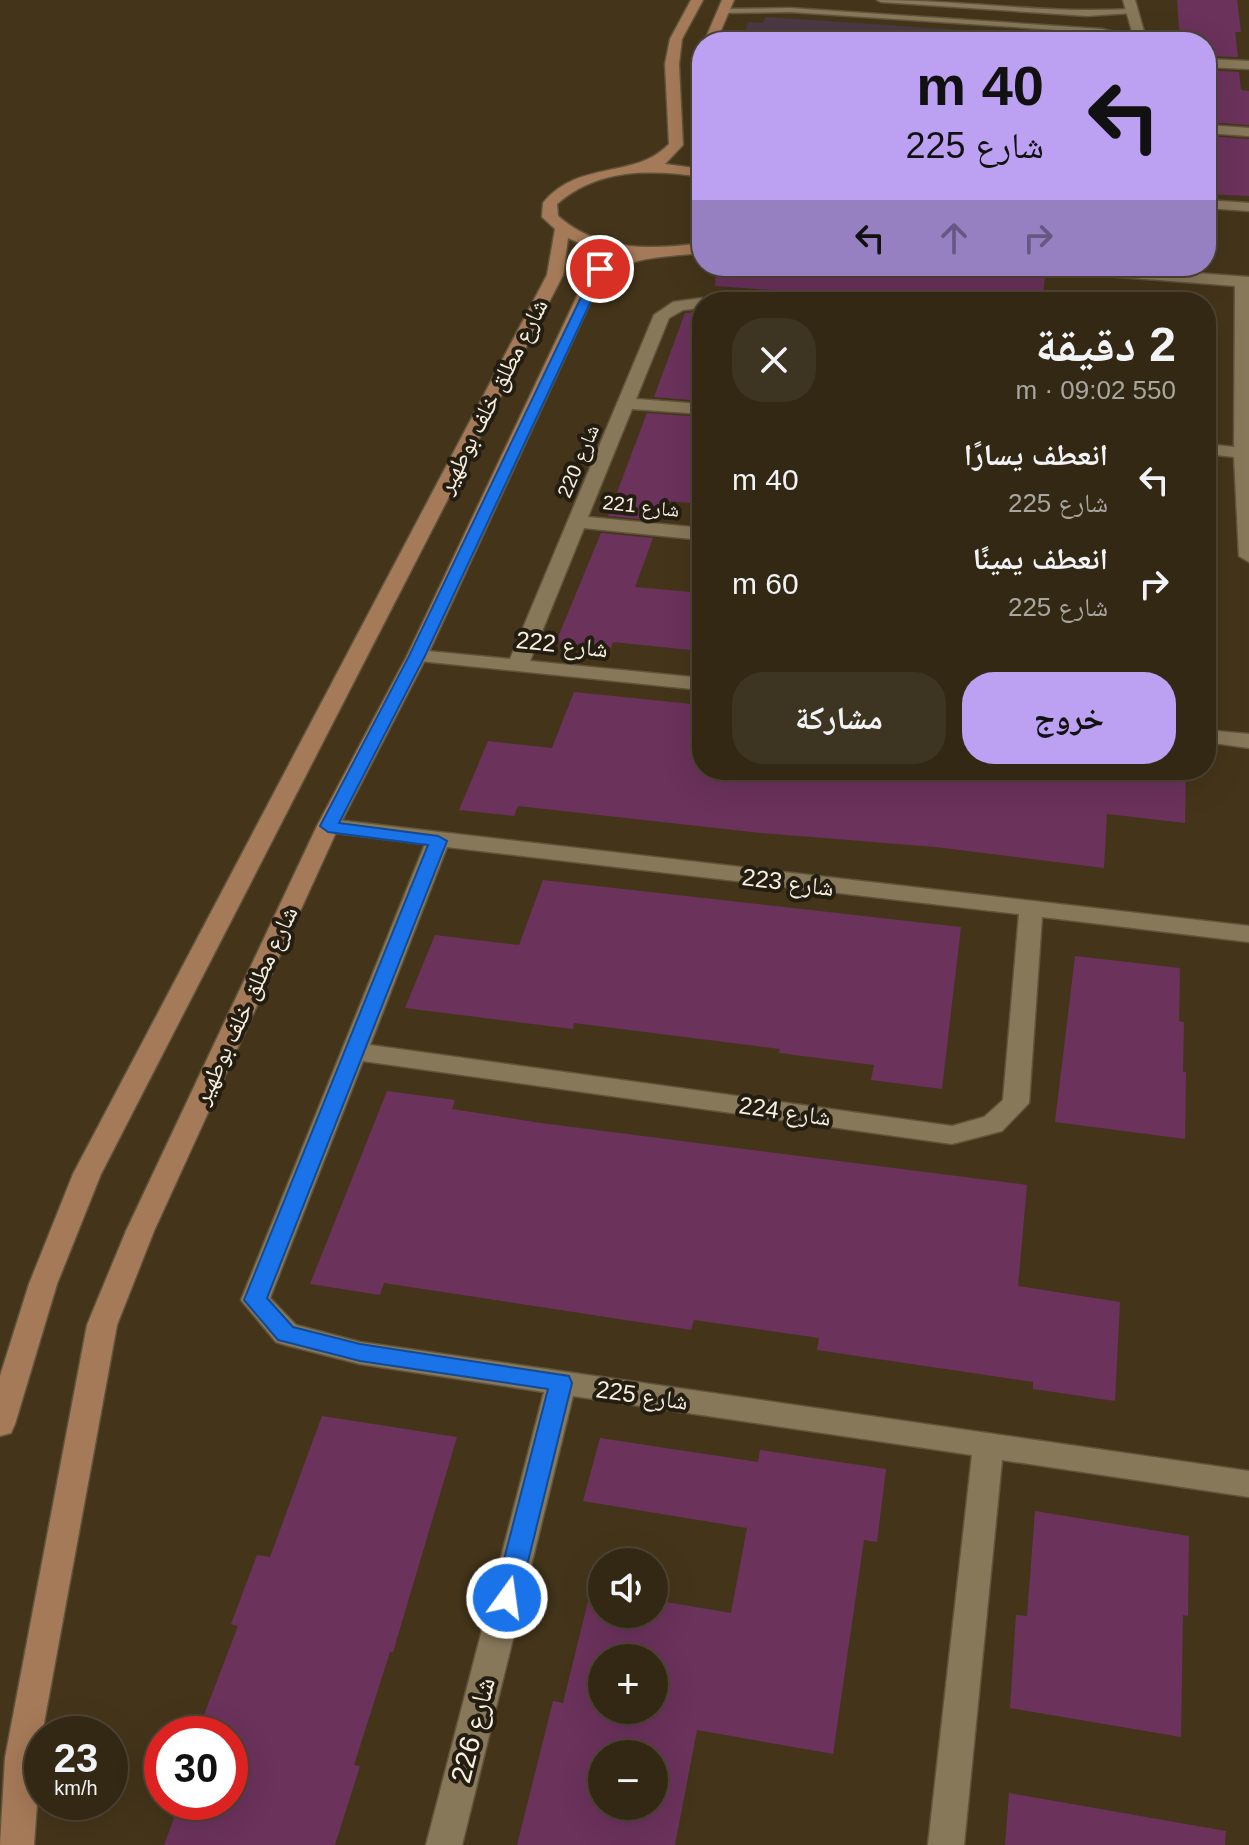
<!DOCTYPE html>
<html lang="ar">
<meta charset="utf-8">
<style>
:root{--surface:#332814;--page:#3e3422;--text:#f1f3f6;--muted:#a9a6a0;--line:#4e4434;--accent:#bca0f2}
body{margin:0;font-family:Arial,"Noto Naskh Arabic",sans-serif;background:var(--page);color:var(--text);direction:rtl;height:100vh;display:flex;flex-direction:column;font-size:30px;white-space:nowrap}
*{box-sizing:border-box;margin:0}
p{font-size:26px;color:var(--muted)}
.icon{flex:none;width:44px;height:44px;fill:none;stroke:currentColor;stroke-width:2;stroke-linecap:round;stroke-linejoin:round}
.map{position:relative;flex:1;overflow:hidden;direction:ltr}
.details{position:absolute;left:692px;top:292px;width:524px;height:488px;display:flex;flex-direction:column;background:var(--surface);border-radius:32px;box-shadow:0 8px 32px #0002,0 0 0 2px var(--line);direction:rtl}
.details>*{flex:none}
.top-card{position:absolute;left:692px;top:32px;width:524px;height:244px;border-radius:32px;box-shadow:0 8px 32px #0002,0 0 0 2px var(--line);direction:rtl;background:#bca0f2;color:#111;overflow:hidden}
.tools{position:absolute;left:588px;top:1548px;display:grid;gap:16px}
.tools a{display:grid;place-items:center;width:80px;height:80px;border-radius:50%;background:var(--surface);box-shadow:0 8px 32px #0002,0 0 0 2px var(--line);font-size:40px}
.speed{position:absolute;left:24px;top:1716px;display:flex;gap:16px;font-size:40px;font-weight:700;text-align:center}
.speed>*{display:grid;place-content:center;width:104px;height:104px;border-radius:50%;background:var(--surface);box-shadow:0 8px 32px #0002,0 0 0 2px var(--line);line-height:1}
.speed small{font-size:20px;font-weight:400}
.speed .limit{border:12px solid #d22;background:#fff;color:#111}
.pin{position:absolute;display:grid;place-items:center;width:68px;height:68px;color:#fff;margin:-34px;border:4px solid #fff;border-radius:50%;box-shadow:0 2px 8px #0007}
.me{position:absolute;width:88px;margin:-44px;rotate:14deg;stroke-linejoin:round;filter:drop-shadow(0 0 6px #0008)}
.turn{display:flex;align-items:center;gap:28px;height:168px;padding:0 40px;font-size:36px}
.turn .icon{width:104px;height:104px;stroke-width:2.5}
.turn b{display:block;font-size:56px;line-height:68px}
.lanes{display:flex;align-items:center;height:76px;padding:0 40px;background:#0003;justify-content:center;gap:40px;direction:ltr}
.lanes .off{opacity:.35}
.round{display:grid;place-items:center;flex:none;width:84px;height:84px;border-radius:32px;background:var(--page)}
.summary{display:flex;align-items:center;justify-content:space-between;height:136px;padding:0 40px}
h1{font-size:48px;font-weight:700;line-height:60px}
.cta{display:flex;gap:16px;margin-top:auto;padding:16px 40px}
.cta a{flex:1;height:92px;border-radius:32px;background:var(--accent);color:#111;font-size:32px;font-weight:700;line-height:92px;text-align:center}
.cta a+a{background:var(--page);color:var(--text)}
ul{padding:0;list-style:none}
li{display:flex;align-items:center;gap:24px;height:104px;padding:0 40px}
li div{flex:1}
li b{display:block;font-size:30px}
li em{font-style:normal}
.map>svg:first-child{display:block}
.education{fill:#4b3944}
.building{fill:#6b325c;fill-rule:evenodd}
.lines{fill:none;stroke-linecap:round;stroke-linejoin:round}
.service-casing{stroke:#60543b;stroke-width:3}
.minor-casing{stroke:#60543b;stroke-width:3}
.tertiary-casing{stroke:#60543b;stroke-width:3}
.secondary-casing{stroke:#60543b;stroke-width:3}
.service{fill:#88785a;fill-rule:evenodd}
.minor{fill:#88785a;fill-rule:evenodd}
.tertiary{fill:#88785a;fill-rule:evenodd}
.secondary{fill:#a57a58;fill-rule:evenodd}
.route{fill:#1a73e8;stroke:#114b97;stroke-width:2}
.labels{text-anchor:middle;dominant-baseline:central;stroke-width:8;stroke-linejoin:round;paint-order:stroke}
.far-street-label{font-size:20px;fill:#f8efdf;stroke:#241e12}
.street-label{font-size:24px;fill:#f8efdf;stroke:#241e12}
.near-street-label{font-size:28px;fill:#f8efdf;stroke:#241e12}
</style>
<div class="map">
<svg width="1249" height="1845" viewBox="0 0 1249 1845">
<rect width="100%" height="100%" fill="#44351a"/>
<!-- education -->
<path class="education" d="M 766,17 L 1095,39 L 1096,42 L 743,42 L 748,22 L 763,23 Z"/>
<!-- building -->
<path class="building" d="M 1177,0 L 1237,0 L 1241,32 L 1235,32 L 1238,57 L 1206,56 L 1206,42 L 1180,42 Z
M 1206,70 L 1239,72 L 1241,90 L 1249,91 L 1249,125 L 1206,122 Z
M 1206,136 L 1249,139 L 1249,196 L 1206,194 Z
M 716,266 L 872,266 L 1045,278 L 1042,302 L 946,302 L 715,286 Z
M 702,311 L 702,401 L 654,397 L 685,313 Z
M 647,413 L 702,417 L 702,504 L 667,501 L 660,521 L 608,516 Z
M 601,533 L 653,538 L 635,587 L 702,593 L 702,614 L 690,650 L 613,642 L 611,648 L 556,642 Z
M 574,692 L 702,705 L 702,770 L 1186,770 L 1185,823 L 1107,814 L 1104,868 L 935,847 L 761,833 L 518,806 L 514,816 L 459,810 L 488,741 L 552,748 Z
M 543,880 L 961,927 L 942,1089 L 871,1080 L 874,1065 L 779,1053 L 780,1049 L 574,1023 L 573,1029 L 405,1008 L 435,935 L 519,945 Z
M 1075,956 L 1180,968 L 1179,1021 L 1184,1022 L 1183,1072 L 1186,1072 L 1185,1139 L 1055,1122 Z
M 387,1091 L 455,1100 L 452,1109 L 541,1123 L 1027,1185 L 1018,1286 L 1120,1302 L 1115,1401 L 1033,1389 L 1033,1382 L 817,1350 L 819,1338 L 694,1320 L 691,1330 L 384,1283 L 380,1295 L 310,1284 Z
M 322,1416 L 457,1437 L 393,1652 L 390,1652 L 354,1765 L 360,1766 L 335,1845 L 164,1845 L 180,1802 L 230,1802 L 230,1725 L 202,1720 L 238,1626 L 231,1624 L 257,1555 L 270,1557 Z
M 600,1438 L 758,1462 L 760,1450 L 886,1469 L 877,1542 L 864,1540 L 833,1754 L 697,1730 L 675,1845 L 517,1845 L 553,1701 L 563,1703 L 592,1585 L 602,1586 L 602,1614 L 654,1614 L 654,1600 L 731,1613 L 747,1528 L 583,1501 ZM 602,1658 L 654,1658 L 654,1718 L 602,1710 ZM 602,1754 L 654,1754 L 654,1806 L 602,1806 Z
M 1035,1511 L 1189,1536 L 1188,1616 L 1183,1615 L 1181,1737 L 1010,1708 L 1016,1615 L 1027,1616 Z
M 1009,1793 L 1226,1831 L 1225,1845 L 1005,1845 Z"/>
<g class="lines">
<!-- service casing -->
<g class="service-casing">
<path id="service" d="M 877,0 C 962,0 1047,14 1132,9 L 1136,11 L 1132,13 L 1087,16 L 881,2 Z
M 790,8 L 1102,29 L 1144,39 L 1140,41 L 1102,33 L 790,12 L 723,13 L 719,11 L 723,9 Z"/>
</g>
<!-- minor casing -->
<g class="minor-casing">
<path id="minor" d="M 1123,0 L 1135,0 L 1147,42 L 1135,42 Z
M 1206,59 L 1249,61 L 1249,69 L 1206,67 Z
M 1206,125 L 1249,128 L 1249,136 L 1206,133 Z
M 1206,200 L 1249,203 L 1249,211 L 1206,208 Z
M 1243,277 L 1249,279 L 1249,562 L 1239,556 L 1234,457 L 1206,454 L 1206,444 L 1234,447 L 1235,282 Z
M 702,298 L 709,302 L 702,302 L 702,308 L 683,310 L 669,318 L 636,399 L 702,404 L 702,414 L 632,409 L 588,517 L 702,528 L 702,540 L 584,528 L 530,661 L 702,678 L 702,690 L 410,660 L 407,656 L 417,650 L 510,659 L 654,315 L 673,302 Z
M 1206,730 L 1249,734 L 1249,748 L 1206,742 Z
M 328,819 L 1249,926 L 1249,942 L 1042,917 L 1029,1103 L 1002,1131 L 952,1144 L 363,1061 L 270,1298 L 296,1325 L 360,1342 L 1249,1471 L 1249,1497 L 1002,1460 L 964,1845 L 928,1845 L 972,1455 L 573,1396 L 462,1845 L 426,1845 L 544,1392 L 360,1364 L 286,1345 L 276,1342 L 241,1300 L 425,844 L 320,831 L 317,826 ZM 447,847 L 1019,914 L 1003,1100 L 984,1117 L 952,1126 L 370,1045 Z"/>
</g>
<!-- tertiary casing -->
<g class="tertiary-casing">
<path id="tertiary" d="M 1034,266 L 1103,266 L 1249,277 L 1249,287 L 1042,271 Z"/>
</g>
<!-- secondary casing -->
<g class="secondary-casing">
<path id="secondary" d="M 691,0 L 703,0 L 682,39 L 679,64 L 683,145 L 665,164 L 702,169 L 702,177 C 651,169 598,168 557,204 L 558,216 C 599,252 651,250 702,243 L 702,253 C 667,257 630,256 602,277 L 427,656 L 339,826 L 154,1231 L 117,1325 L 42,1734 L 34,1845 L 0,1845 L 5,1758 L 87,1325 L 126,1231 L 317,826 L 407,656 L 587,275 L 605,260 L 625,255 L 596,250 L 568,238 L 563,275 L 101,1174 L 57,1284 L 15,1424 L 11,1433 L 0,1436 L 0,1376 L 29,1284 L 73,1174 L 547,275 L 555,229 L 542,217 L 543,203 C 579,159 635,180 669,144 L 665,64 L 670,39 Z
M 722,0 L 734,0 L 716,42 L 704,42 Z"/>
</g>
<!-- service -->
<use href="#service" class="service"/>
<!-- minor -->
<use href="#minor" class="minor"/>
<!-- tertiary -->
<use href="#tertiary" class="tertiary"/>
<!-- secondary -->
<use href="#secondary" class="secondary"/>
</g>
<!-- route -->
<path class="route" d="M 596,266 L 606,269 L 425,656 L 339,823 L 438,836 L 447,841 L 267,1298 L 293,1327 L 360,1344 L 569,1376 L 572,1383 L 519,1598 L 515,1606 L 507,1609 L 498,1606 L 494,1598 L 548,1389 L 360,1361 L 286,1342 L 278,1340 L 244,1300 L 428,845 L 328,832 L 320,826 L 409,656 Z"/>
<g class="labels">
<!-- far-street labels -->
<g class="far-street-label">
<text transform="translate(578 461) rotate(-67)">شارع 220</text>
<text transform="translate(641 506) rotate(6)">شارع 221</text>
</g>
<!-- street labels -->
<g class="street-label">
<text transform="translate(492 396) rotate(-63)">شارع مطلق خلف بوطهير</text>
<text transform="translate(562 644) rotate(6)">شارع 222</text>
<text transform="translate(788 882) rotate(7)">شارع 223</text>
<text transform="translate(245 1005) rotate(-65)">شارع مطلق خلف بوطهير</text>
<text transform="translate(785 1111) rotate(8)">شارع 224</text>
<text transform="translate(642 1395) rotate(8)">شارع 225</text>
</g>
<!-- near-street labels -->
<g class="near-street-label">
<text transform="translate(473 1730) rotate(-76)">شارع 226</text>
</g>
</g>
</svg>
<div class="tools">
<a><svg class="icon" aria-label="sound" viewBox="0 0 24 24"><path d="M4 9h4l5-4v14l-5-4H4zM17 9q2 3 0 6"/></svg></a>
<a>+</a>
<a>−</a>
</div>
<div class="speed"><div>23<small>km/h</small></div><div class="limit">30</div></div>
<div class="pin" style="left:600px;top:269px;background:#d93025"><svg class="icon" aria-label="arrive" viewBox="0 0 24 24"><path d="M6 21V4h12l-3 4 3 4H6"/></svg></div>
<svg class="me" style="left:507px;top:1598px" viewBox="-20 -20 40 40"><circle r="17" fill="#1a73e8" stroke="#fff" stroke-width="3"/><path d="M0-11L8 9 0 5-8 9z" fill="#fff"/></svg>
<div class="top-card">
<div class="turn"><svg class="icon" aria-label="left" viewBox="0 0 24 24"><path d="M17 20v-9H6M10 6l-5 5 5 5"/></svg><div><b>40 m</b>شارع 225</div></div>
<div class="lanes"><svg class="icon" aria-label="left" viewBox="0 0 24 24"><path d="M17 20v-9H6M10 6l-5 5 5 5"/></svg><svg class="icon off" aria-label="ahead" viewBox="0 0 24 24"><path d="M12 20V5M6 11l6-6 6 6"/></svg><svg class="icon off" aria-label="right" viewBox="0 0 24 24"><path d="M7 20v-9h11M14 6l5 5-5 5"/></svg></div>
</div>
<section class="details">
<div class="summary"><div><h1>2 دقيقة</h1><p>550 m · 09:02</p></div><a class="round"><svg class="icon" aria-label="close" viewBox="0 0 24 24"><path d="M6 6l12 12M18 6L6 18"/></svg></a></div>
<ul>
<li><svg class="icon" aria-label="left" viewBox="0 0 24 24"><path d="M17 20v-9H6M10 6l-5 5 5 5"/></svg><div><b>انعطف يسارًا</b><p>شارع 225</p></div><em>40 m</em></li>
<li><svg class="icon" aria-label="right" viewBox="0 0 24 24"><path d="M7 20v-9h11M14 6l5 5-5 5"/></svg><div><b>انعطف يمينًا</b><p>شارع 225</p></div><em>60 m</em></li>
</ul>
<div class="cta"><a>خروج</a><a>مشاركة</a></div>
</section>
</div>
